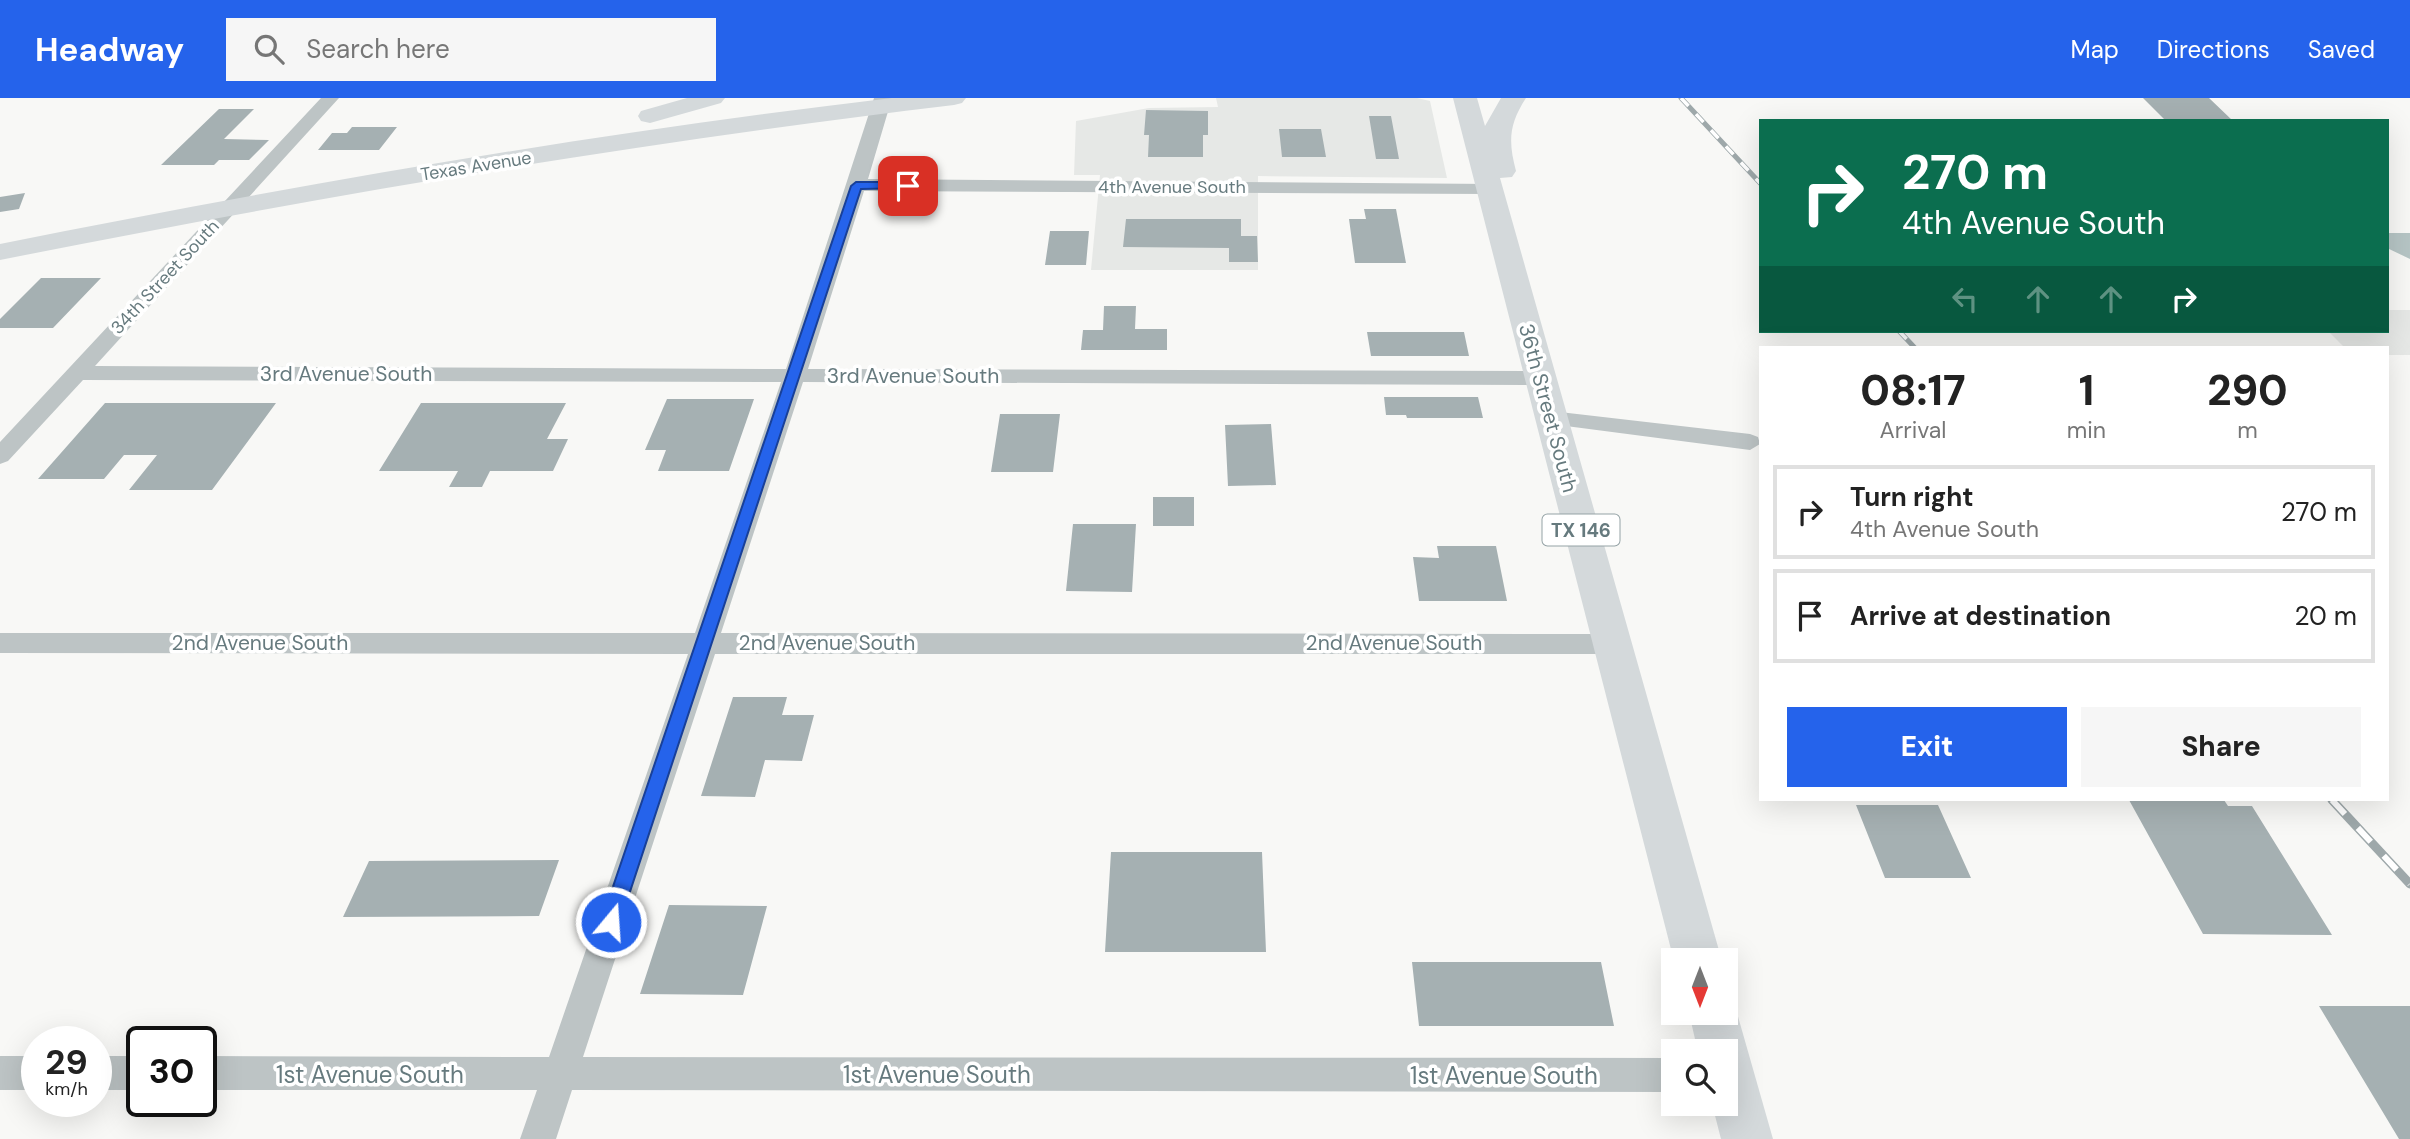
<!DOCTYPE html>
<style>
:root{--surface:#fff;--page:#f6f6f6;--text:#222;--muted:#767676;--line:#e0e0e0;--accent:#2563eb}
body{margin:0;font-family:"DM Sans",sans-serif;background:var(--page);color:var(--text);height:100vh;display:flex;flex-direction:column;font-size:26px;white-space:nowrap}
*{box-sizing:border-box;margin:0}
p{font-size:23px;color:var(--muted)}
.icon{flex:none;width:38px;height:38px;fill:none;stroke:currentColor;stroke-width:2;stroke-linecap:round;stroke-linejoin:round}
.map{position:relative;flex:1;overflow:hidden}
.drawer{position:absolute;left:1759px;top:248px;width:630px;height:455px;display:flex;flex-direction:column;background:var(--surface);border-radius:0px;box-shadow:0 7px 28px #0002}
.drawer>*{flex:none}
.top-card{position:absolute;left:1759px;top:21px;width:630px;height:214px;border-radius:0px;box-shadow:0 7px 28px #0002;background:#0b6e4f;color:#fff;overflow:hidden}
.needle{width:46px;rotate:180deg}
.buttons{position:absolute;left:1661px;top:850px;display:grid;gap:14px}
.buttons a{display:grid;place-items:center;width:77px;height:77px;border-radius:0px;background:var(--surface);box-shadow:0 7px 28px #0002;font-size:35px}
.speed{position:absolute;left:21px;top:928px;display:flex;gap:14px;font-size:35px;font-weight:700;text-align:center}
.speed>*{display:grid;place-content:center;width:91px;height:91px;border-radius:50%;background:var(--surface);box-shadow:0 7px 28px #0002;line-height:1}
.speed small{font-size:18px;font-weight:400}
.speed .limit{border:4px solid #111;border-radius:10px;background:#fff;color:#111}
.pin{position:absolute;display:grid;place-items:center;width:60px;height:60px;color:#fff;margin:-30px;border-radius:14px;box-shadow:0 4px 10px #0006}
.me{position:absolute;width:77px;margin:-38px;rotate:18deg;stroke-linejoin:round;filter:drop-shadow(0 0 5px #0008)}
.turn{display:flex;align-items:center;gap:24px;height:147px;padding:0 28px;font-size:32px}
.turn .icon{width:91px;height:91px;stroke-width:2.5}
.turn b{display:block;font-size:49px;line-height:60px}
.lanes{display:flex;align-items:center;height:66px;padding:0 28px;background:#0003;justify-content:center;gap:35px;direction:ltr}
.lanes .off{opacity:.35}
.eta{display:flex;justify-content:space-evenly;align-items:center;height:119px;text-align:center}
.eta b{font-size:42px;font-weight:800;line-height:49px}
.primary-button{display:flex;gap:14px;margin-top:auto;padding:14px 28px}
.primary-button a{flex:1;height:80px;border-radius:0px;background:var(--accent);color:#fff;font-size:28px;font-weight:800;line-height:80px;text-align:center}
.primary-button a+a{background:var(--page);color:var(--text)}
ul{padding:0;list-style:none}
li{display:flex;align-items:center;gap:21px;height:94px;margin:0 14px 10px;padding:0 14px;border:4px solid var(--line);border-radius:0px}
li div{flex:1}
li b{display:block;font-size:26px}
li em{font-style:normal}
header{display:flex;align-items:center;gap:42px;box-sizing:border-box;height:98px;padding:0 35px;background:var(--accent);color:#fff}
header strong{font-size:33px}
nav{display:flex;gap:38px;margin-inline-start:auto;font-size:24px}
.search{width:490px;height:63px;background:var(--page);display:flex;align-items:center;gap:18px;box-sizing:border-box;padding:0 24px;border-radius:0px;color:var(--muted);font-size:26px}
.map>svg:first-child{display:block}
.built{fill:#e6e8e6}
.water{fill:#b6c5c5}
.building{fill:#a5b0b2}
.lines{fill:none;stroke-linecap:round;stroke-linejoin:round}
.street{fill:#bdc4c5;fill-rule:evenodd}
.secondary{fill:#d4d9db;fill-rule:evenodd}
.highway{fill:#d4d9db;fill-rule:evenodd}
.rail-far1-casing{stroke:#9ea8aa;stroke-width:5}
.rail-casing{stroke:#9ea8aa;stroke-width:9}
.rail-far1{stroke:#fff;stroke-width:3.5;stroke-dasharray:11;stroke-linecap:butt}
.rail{stroke:#fff;stroke-width:6;stroke-dasharray:19;stroke-linecap:butt}
.route{fill:#2563eb;stroke:#184099;stroke-width:2}
.labels{text-anchor:middle;dominant-baseline:central;stroke-width:7;stroke-linejoin:round;paint-order:stroke}
.far-street-label{font-size:18px;fill:#667a7e;stroke:#fff}
.shield{fill:#fff;stroke:#94a2a5;stroke-width:2}
.shield-label{font-size:19px;font-weight:bold;fill:#667a7e}
.street-label{font-size:21px;fill:#667a7e;stroke:#fff}
.near-street-label{font-size:24px;fill:#667a7e;stroke:#fff}
</style>
<header>
<strong>Headway</strong>
<div class="search"><svg class="icon" aria-label="search" viewBox="0 0 24 24"><circle cx="10" cy="10" r="6"/><path d="M15 15l6 6"/></svg>Search here</div>
<nav><a>Map</a><a>Directions</a><a>Saved</a></nav>
</header>
<div class="map">
<svg width="2410" height="1041" viewBox="0 0 2410 1041">
<rect width="100%" height="100%" fill="#f8f8f6"/>
<!-- built -->
<path class="built" d="M 1216,0 L 1417,0 L 1430,3 L 1447,80 L 1258,78 L 1258,172 L 1091,172 L 1100,77 L 1074,77 L 1076,23 L 1149,10 L 1218,9 Z
M 2387,212 L 2410,212 L 2410,257 L 2387,257 L 2387,250 L 2345,250 L 2328,233 L 2387,233 Z"/>
<!-- water -->
<path class="water" d="M 2387,135 L 2410,135 L 2410,161 L 2387,150 Z"/>
<!-- building -->
<path class="building" d="M 2143,0 L 2209,0 L 2233,23 L 2166,23 Z
M 219,11 L 254,11 L 224,41 L 269,42 L 249,62 L 219,62 L 214,67 L 161,67 Z
M 1146,12 L 1208,13 L 1208,37 L 1203,37 L 1203,59 L 1148,59 L 1149,37 L 1144,37 Z
M 1369,18 L 1391,18 L 1399,61 L 1376,61 Z
M 352,29 L 397,29 L 379,52 L 318,52 L 332,35 L 347,35 Z
M 1279,31 L 1321,31 L 1326,59 L 1282,59 Z
M 25,95 L 19,111 L 0,114 L 0,99 Z
M 1364,111 L 1396,111 L 1406,165 L 1355,165 L 1349,121 L 1366,121 Z
M 1126,121 L 1241,121 L 1241,138 L 1257,138 L 1258,164 L 1229,164 L 1229,150 L 1123,149 Z
M 1050,133 L 1089,133 L 1086,167 L 1045,167 Z
M 41,180 L 101,180 L 53,230 L 0,230 L 0,221 Z
M 1104,208 L 1136,208 L 1135,231 L 1167,231 L 1167,252 L 1081,252 L 1083,232 L 1103,232 Z
M 1367,234 L 1464,234 L 1469,258 L 1371,258 Z
M 1384,299 L 1478,299 L 1483,320 L 1407,320 L 1406,317 L 1386,317 Z
M 667,301 L 754,301 L 729,373 L 658,373 L 666,352 L 645,352 Z
M 105,305 L 276,305 L 212,392 L 129,392 L 157,357 L 124,357 L 104,381 L 38,381 Z
M 421,305 L 566,305 L 547,341 L 568,341 L 553,373 L 490,373 L 482,389 L 449,389 L 458,373 L 379,373 Z
M 1000,316 L 1060,316 L 1053,374 L 991,374 Z
M 1271,326 L 1276,387 L 1228,388 L 1225,327 Z
M 1153,399 L 1194,399 L 1194,428 L 1153,428 Z
M 1073,426 L 1136,426 L 1132,494 L 1066,493 Z
M 1437,448 L 1496,448 L 1507,503 L 1419,503 L 1413,459 L 1439,460 Z
M 733,599 L 787,599 L 782,617 L 814,617 L 802,663 L 765,662 L 755,699 L 701,698 Z
M 2129,702 L 2224,702 L 2228,708 L 2252,708 L 2332,837 L 2203,836 Z
M 1856,707 L 1938,707 L 1971,780 L 1885,780 Z
M 1111,754 L 1262,754 L 1266,854 L 1105,854 Z
M 559,762 L 539,818 L 343,819 L 369,763 Z
M 669,807 L 767,808 L 743,897 L 640,896 Z
M 1412,864 L 1601,864 L 1614,928 L 1419,928 Z
M 2319,908 L 2410,908 L 2410,1041 L 2399,1041 Z"/>
<g class="lines">
<!-- street -->
<path class="street" d="M 321,0 L 339,0 L 95,268 L 786,271 L 874,0 L 892,0 L 868,81 L 1494,86 L 1496,90 L 1487,96 L 864,93 L 808,271 L 1539,273 L 1550,280 L 1539,287 L 803,284 L 721,535 L 1612,536 L 1621,539 L 1625,546 L 1621,553 L 1612,556 L 715,556 L 583,959 L 1673,960 L 1673,994 L 572,992 L 556,1041 L 520,1041 L 537,992 L 201,992 L 201,958 L 549,959 L 688,556 L 0,555 L 0,535 L 695,535 L 781,284 L 83,282 L 8,363 L 0,366 L 0,344 Z
M 1551,313 L 1750,336 L 1758,339 L 1760,346 L 1750,352 L 1543,325 L 1540,320 L 1543,315 Z
M 0,958 L 37,958 L 37,992 L 0,992 Z
M 96,958 L 142,958 L 142,992 L 96,992 Z"/>
<!-- secondary -->
<path class="secondary" d="M 687,0 L 725,0 L 721,5 L 650,25 L 641,23 L 638,18 L 641,13 Z
M 892,0 L 966,0 L 962,5 L 954,7 C 634,45 316,99 0,162 L 0,146 C 296,87 593,35 892,0 Z"/>
<!-- highway -->
<path class="highway" d="M 1453,0 L 1477,0 L 1485,28 L 1501,0 L 1526,0 C 1509,26 1508,43 1516,73 L 1512,79 L 1500,80 L 1722,863 L 1674,863 Z
M 1726,897 L 1730,899 L 1737,915 L 1773,1041 L 1721,1041 L 1712,1006 L 1726,1006 L 1726,954 L 1698,954 L 1689,915 L 1726,915 Z"/>
<!-- rail-far1 casing -->
<g class="rail-far1-casing">
<path id="rail-far1" d="M 1681,0 L 1760,85
M 1899,233 L 1915,250"/>
</g>
<!-- rail casing -->
<g class="rail-casing">
<path id="rail" d="M 2332,702 L 2410,786"/>
</g>
<!-- rail-far1 -->
<use href="#rail-far1" class="rail-far1"/>
<!-- rail -->
<use href="#rail" class="rail"/>
</g>
<!-- route -->
<path class="route" d="M 908,84 L 914,88 L 912,90 L 861,91 L 620,824 L 617,830 L 611,832 L 604,830 L 601,824 L 851,88 L 856,84 Z"/>
<g class="labels">
<!-- far-street labels -->
<g class="far-street-label">
<text transform="translate(476 68) rotate(-9)">Texas Avenue</text>
<text x="1172" y="89">4th Avenue South</text>
<text transform="translate(165 179) rotate(-47)">34th Street South</text>
</g>
<!-- shield labels -->
<rect class="shield" x="1542.5" y="416.5" width="77" height="31" rx="5"/>
<g class="shield-label">
<text x="1581" y="432">TX 146</text>
</g>
<!-- street labels -->
<g class="street-label">
<text x="346" y="276">3rd Avenue South</text>
<text x="913" y="278">3rd Avenue South</text>
<text transform="translate(1548 310) rotate(75)">36th Street South</text>
<text x="260" y="545">2nd Avenue South</text>
<text x="827" y="545">2nd Avenue South</text>
<text x="1394" y="545">2nd Avenue South</text>
</g>
<!-- near-street labels -->
<g class="near-street-label">
<text x="370" y="976">1st Avenue South</text>
<text x="937" y="976">1st Avenue South</text>
<text x="1504" y="977">1st Avenue South</text>
</g>
</g>
</svg>
<div class="buttons">
<a><svg class="needle" viewBox="-14 -14 28 28"><path d="M0-13l5 13h-10z" fill="#e53935"/><path d="M0 13l5-13h-10z" fill="#767676"/></svg></a>
<a><svg class="icon" aria-label="search" viewBox="0 0 24 24"><circle cx="10" cy="10" r="6"/><path d="M15 15l6 6"/></svg></a>
</div>
<div class="speed"><div>29<small>km/h</small></div><div class="limit">30</div></div>
<div class="pin" style="left:908px;top:88px;background:#d93025"><svg class="icon" aria-label="arrive" viewBox="0 0 24 24"><path d="M6 21V4h12l-3 4 3 4H6"/></svg></div>
<svg class="me" style="left:611px;top:824px" viewBox="-20 -20 40 40"><circle r="17" fill="#2563eb" stroke="#fff" stroke-width="3"/><path d="M0-11L8 9 0 5-8 9z" fill="#fff"/></svg>
<div class="top-card">
<div class="turn"><svg class="icon" aria-label="right" viewBox="0 0 24 24"><path d="M7 20v-9h11M14 6l5 5-5 5"/></svg><div><b>270 m</b>4th Avenue South</div></div>
<div class="lanes"><svg class="icon off" aria-label="left" viewBox="0 0 24 24"><path d="M17 20v-9H6M10 6l-5 5 5 5"/></svg><svg class="icon off" aria-label="ahead" viewBox="0 0 24 24"><path d="M12 20V5M6 11l6-6 6 6"/></svg><svg class="icon off" aria-label="ahead" viewBox="0 0 24 24"><path d="M12 20V5M6 11l6-6 6 6"/></svg><svg class="icon" aria-label="right" viewBox="0 0 24 24"><path d="M7 20v-9h11M14 6l5 5-5 5"/></svg></div>
</div>
<section class="drawer">
<div class="eta">
<div><b>08:17</b><p>Arrival</p></div>
<div><b>1</b><p>min</p></div>
<div><b>290</b><p>m</p></div>
</div>
<ul>
<li><svg class="icon" aria-label="right" viewBox="0 0 24 24"><path d="M7 20v-9h11M14 6l5 5-5 5"/></svg><div><b>Turn right</b><p>4th Avenue South</p></div><em>270 m</em></li>
<li><svg class="icon" aria-label="arrive" viewBox="0 0 24 24"><path d="M6 21V4h12l-3 4 3 4H6"/></svg><div><b>Arrive at destination</b></div><em>20 m</em></li>
</ul>
<div class="primary-button"><a>Exit</a><a>Share</a></div>
</section>
</div>
